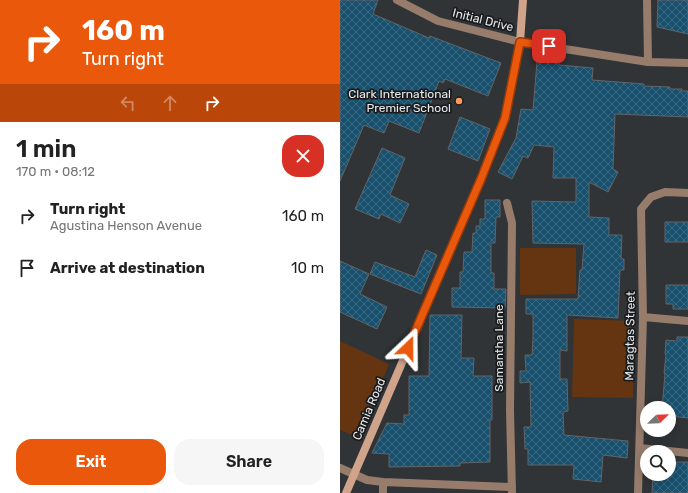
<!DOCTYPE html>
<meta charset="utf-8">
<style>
:root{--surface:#fff;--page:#f6f6f6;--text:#222;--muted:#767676;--accent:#ea580c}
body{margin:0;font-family:Rubik,sans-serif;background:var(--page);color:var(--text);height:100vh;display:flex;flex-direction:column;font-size:15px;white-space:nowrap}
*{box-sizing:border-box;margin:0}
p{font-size:13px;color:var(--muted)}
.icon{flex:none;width:22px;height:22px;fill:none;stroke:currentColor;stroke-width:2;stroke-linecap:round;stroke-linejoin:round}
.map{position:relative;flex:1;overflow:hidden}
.drawer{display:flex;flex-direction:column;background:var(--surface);width:340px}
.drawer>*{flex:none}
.hud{background:#ea580c;color:#fff;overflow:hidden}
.needle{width:26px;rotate:67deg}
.controls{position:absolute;left:300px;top:401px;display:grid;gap:8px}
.controls a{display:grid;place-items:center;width:36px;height:36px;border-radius:50%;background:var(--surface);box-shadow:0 2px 10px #0003;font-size:20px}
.pin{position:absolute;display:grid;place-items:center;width:34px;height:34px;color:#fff;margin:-17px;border-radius:8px;box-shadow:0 2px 6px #0006}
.me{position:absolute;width:44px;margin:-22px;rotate:23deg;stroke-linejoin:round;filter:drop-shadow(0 0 3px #0008)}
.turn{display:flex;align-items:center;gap:14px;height:84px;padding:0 16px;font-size:18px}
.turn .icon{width:52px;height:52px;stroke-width:2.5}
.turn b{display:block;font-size:28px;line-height:34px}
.lanes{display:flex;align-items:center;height:38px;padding:0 16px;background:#0003;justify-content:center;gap:20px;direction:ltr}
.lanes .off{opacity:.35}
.round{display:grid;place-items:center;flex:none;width:42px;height:42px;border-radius:16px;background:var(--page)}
.overview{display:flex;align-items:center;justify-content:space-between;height:68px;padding:0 16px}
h1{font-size:24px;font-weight:600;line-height:30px}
.cta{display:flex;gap:8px;margin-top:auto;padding:8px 16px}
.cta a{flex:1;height:46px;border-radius:16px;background:var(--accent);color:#fff;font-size:16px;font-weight:600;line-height:46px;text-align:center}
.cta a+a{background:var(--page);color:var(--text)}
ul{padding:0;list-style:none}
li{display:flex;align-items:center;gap:12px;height:52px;padding:0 16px}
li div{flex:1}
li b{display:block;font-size:15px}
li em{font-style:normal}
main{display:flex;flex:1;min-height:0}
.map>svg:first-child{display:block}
.grass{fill:#653410}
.building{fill:url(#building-cross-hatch);stroke:#616568}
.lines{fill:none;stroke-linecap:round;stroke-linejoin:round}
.street{stroke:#977c6c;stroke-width:8}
.secondary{stroke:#d0a48b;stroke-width:8}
.route-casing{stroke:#983908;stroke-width:10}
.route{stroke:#ea580c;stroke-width:7}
.poi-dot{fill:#ff9b5a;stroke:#191b1c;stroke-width:1.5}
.labels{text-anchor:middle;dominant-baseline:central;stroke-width:3.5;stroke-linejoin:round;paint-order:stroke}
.street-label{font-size:12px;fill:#e6e9eb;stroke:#191b1c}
.poi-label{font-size:12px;fill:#e6e9eb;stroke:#191b1c;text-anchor:end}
</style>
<main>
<section class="drawer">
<div class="hud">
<div class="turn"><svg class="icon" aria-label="right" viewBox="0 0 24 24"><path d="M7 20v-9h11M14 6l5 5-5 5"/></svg><div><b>160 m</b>Turn right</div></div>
<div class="lanes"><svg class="icon off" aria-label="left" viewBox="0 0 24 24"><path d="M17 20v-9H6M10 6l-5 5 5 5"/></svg><svg class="icon off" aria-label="ahead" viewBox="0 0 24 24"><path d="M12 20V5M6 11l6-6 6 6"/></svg><svg class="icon" aria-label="right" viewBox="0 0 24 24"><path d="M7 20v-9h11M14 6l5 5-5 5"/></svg></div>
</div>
<div class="overview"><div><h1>1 min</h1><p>170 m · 08:12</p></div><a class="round" style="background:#d93025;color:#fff"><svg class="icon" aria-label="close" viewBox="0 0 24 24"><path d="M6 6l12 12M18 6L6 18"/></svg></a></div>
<ul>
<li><svg class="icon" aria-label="right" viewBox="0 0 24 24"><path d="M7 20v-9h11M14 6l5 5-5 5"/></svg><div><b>Turn right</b><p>Agustina Henson Avenue</p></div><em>160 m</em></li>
<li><svg class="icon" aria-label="arrive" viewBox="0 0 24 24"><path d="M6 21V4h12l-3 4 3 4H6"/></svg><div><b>Arrive at destination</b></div><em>10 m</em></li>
</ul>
<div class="cta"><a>Exit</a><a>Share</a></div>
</section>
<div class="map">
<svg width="348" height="493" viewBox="0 0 348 493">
<defs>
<pattern id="building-cross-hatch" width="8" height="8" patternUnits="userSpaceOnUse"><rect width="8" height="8" fill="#19506d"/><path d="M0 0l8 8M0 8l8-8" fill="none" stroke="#3a6982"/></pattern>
</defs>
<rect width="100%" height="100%" fill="#303436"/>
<!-- grass -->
<path class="grass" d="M 180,248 L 236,248 L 236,294 L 180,295 Z
M 234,319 L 294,321 L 293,398 L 232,397 Z
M 0,341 L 49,364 L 19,438 L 0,430 Z"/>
<!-- building -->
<path class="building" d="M 0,0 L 38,0 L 33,14 L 89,38 L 90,36 L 161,63 L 148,96 L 105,79 L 103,83 L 99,81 L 79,133 L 49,121 L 44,133 L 24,125 L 0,181 Z
M 318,0 L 348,0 L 348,34 L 317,27 Z
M 198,50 L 208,52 L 208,58 L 219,59 L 219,65 L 253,68 L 252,80 L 304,84 L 304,86 L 330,87 L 330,89 L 342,89 L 341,91 L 348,91 L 348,117 L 275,114 L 273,169 L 278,172 L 268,192 L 249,182 L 249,217 L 269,218 L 269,235 L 282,235 L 281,259 L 284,259 L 284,270 L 280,270 L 278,318 L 227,315 L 227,351 L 220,350 L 220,379 L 227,379 L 228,411 L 223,412 L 224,435 L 288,441 L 287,458 L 263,455 L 261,482 L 233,479 L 234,465 L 188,465 L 188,449 L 185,449 L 184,427 L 191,427 L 190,382 L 180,383 L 180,371 L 186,371 L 185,355 L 192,355 L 193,337 L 193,314 L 186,314 L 186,299 L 238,299 L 240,270 L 242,270 L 244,244 L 193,243 L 192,201 L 236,202 L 236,178 L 213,178 L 214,147 L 194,145 L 188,158 L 183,156 L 172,179 L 158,172 L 176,138 L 181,109 L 193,110 Z
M 120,117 L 150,129 L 138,161 L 108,149 Z
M 42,148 L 65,158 L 50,195 L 69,204 L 60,223 L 41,214 L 39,219 L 15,209 Z
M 145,200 L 160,200 L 160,217 L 156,217 L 155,243 L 151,243 L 151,273 L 154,273 L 154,289 L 166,289 L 165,308 L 112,307 L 112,288 L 120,288 L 120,272 L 123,272 L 124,252 L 132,252 L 133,233 L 136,233 L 136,226 L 140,226 L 140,219 L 145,219 Z
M 325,222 L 348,222 L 348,242 L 325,242 Z
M 86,250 L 97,255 L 81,294 L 30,274 L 35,262 L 75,277 Z
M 0,261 L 29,274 L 20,294 L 47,307 L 37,329 L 0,312 Z
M 326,285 L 348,285 L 348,309 L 333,309 L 333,304 L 326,304 Z
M 90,315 L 122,315 L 121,358 L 134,358 L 133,376 L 152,376 L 152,420 L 150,420 L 150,462 L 120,463 L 120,466 L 49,467 L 49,454 L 32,453 L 47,423 L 64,424 L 64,415 L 69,415 L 69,376 L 89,376 Z
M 337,337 L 348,337 L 348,418 L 329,416 L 329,408 L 322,408 L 325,374 L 324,373 L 326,354 L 325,354 L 326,340 L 337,341 Z
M 329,462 L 348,462 L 348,493 L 312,493 L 313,474 L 329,474 Z"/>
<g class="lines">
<!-- street -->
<path class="street" d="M 57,0 L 98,21 L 180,42 L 308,62 L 348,63
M 307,0 L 308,62
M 167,203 L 172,223 L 170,410 L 172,493
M 303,317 L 348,321
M 300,448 L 348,453
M 0,468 L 27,480 L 43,482
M 43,493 L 43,482 L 172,487
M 298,493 L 303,317 L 301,209 L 311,197 L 325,192 L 348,193"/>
<!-- secondary -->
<path class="secondary" d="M 6,493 L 141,179 L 165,117 L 180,42 L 183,0"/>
</g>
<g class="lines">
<!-- route casing -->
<g class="route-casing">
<path id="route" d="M 68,348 L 141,179 L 165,118 L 180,42 L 209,46"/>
</g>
<!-- route -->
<use href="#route" class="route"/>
</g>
<!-- markers -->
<circle class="poi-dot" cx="119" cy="101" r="4"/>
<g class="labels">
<!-- street labels -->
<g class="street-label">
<text transform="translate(143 20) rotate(14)">Initial Drive</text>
<text transform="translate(290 336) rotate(-89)">Maragtas Street</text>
<text transform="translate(159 348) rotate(-90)">Samantha Lane</text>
<text transform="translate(29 409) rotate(-67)">Camia Road</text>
</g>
<!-- poi labels -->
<g class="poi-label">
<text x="111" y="94">Clark International<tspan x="111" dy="14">Premier School</tspan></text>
</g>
</g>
</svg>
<div class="controls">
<a><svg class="needle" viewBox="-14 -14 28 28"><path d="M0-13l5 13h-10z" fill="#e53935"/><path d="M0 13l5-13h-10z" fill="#767676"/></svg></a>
<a><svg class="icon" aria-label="search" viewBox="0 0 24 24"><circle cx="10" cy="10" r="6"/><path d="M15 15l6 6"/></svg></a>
</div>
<div class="pin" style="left:209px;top:46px;background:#d93025"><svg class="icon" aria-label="arrive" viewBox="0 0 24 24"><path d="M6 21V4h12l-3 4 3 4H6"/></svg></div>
<svg class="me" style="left:68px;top:348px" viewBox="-20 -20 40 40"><path d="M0-17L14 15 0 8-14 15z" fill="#ea580c" stroke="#fff" stroke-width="4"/></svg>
</div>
</main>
